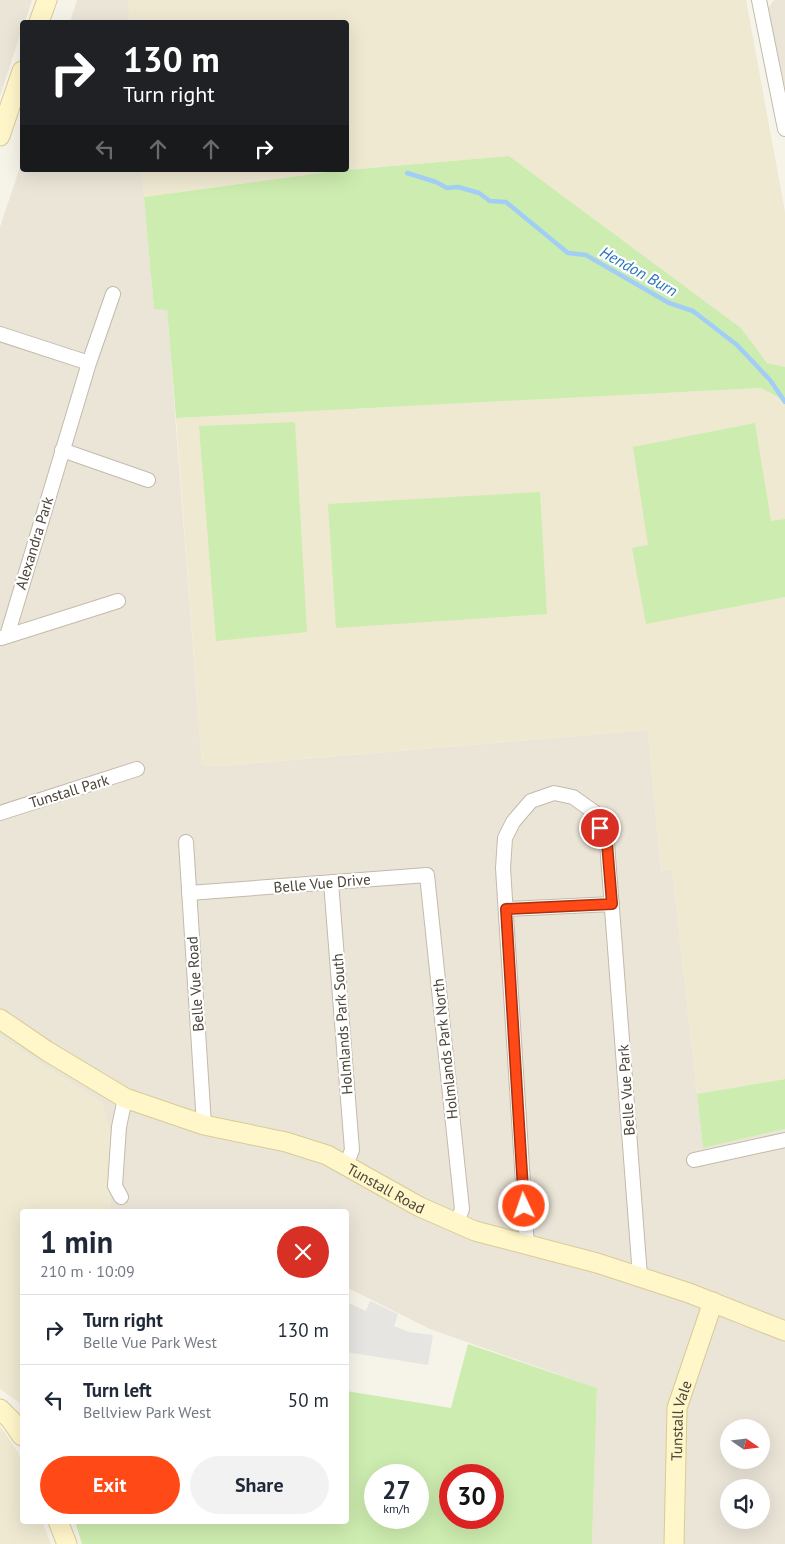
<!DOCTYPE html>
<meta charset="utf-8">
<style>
:root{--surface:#fff;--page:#f2f2f3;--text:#1f2937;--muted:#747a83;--line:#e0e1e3;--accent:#ff4a17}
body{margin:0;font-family:"PT Sans",sans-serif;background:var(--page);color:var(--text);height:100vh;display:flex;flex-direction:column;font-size:19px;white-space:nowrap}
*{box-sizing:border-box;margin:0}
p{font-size:16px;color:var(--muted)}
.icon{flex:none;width:28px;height:28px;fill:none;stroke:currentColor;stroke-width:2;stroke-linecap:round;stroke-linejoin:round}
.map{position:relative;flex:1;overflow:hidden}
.details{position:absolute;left:20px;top:1209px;width:329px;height:315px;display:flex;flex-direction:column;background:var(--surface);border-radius:5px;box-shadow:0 5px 20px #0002}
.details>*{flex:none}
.banner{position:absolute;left:20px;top:20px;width:329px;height:152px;border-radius:5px;box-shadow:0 5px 20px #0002;background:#202124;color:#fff;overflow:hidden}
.needle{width:32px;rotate:104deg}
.controls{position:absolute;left:720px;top:1419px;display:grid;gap:10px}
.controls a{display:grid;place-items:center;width:50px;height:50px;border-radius:50%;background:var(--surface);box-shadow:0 5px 20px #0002;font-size:25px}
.speed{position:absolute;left:364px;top:1464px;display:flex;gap:10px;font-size:25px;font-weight:700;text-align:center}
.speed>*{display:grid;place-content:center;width:65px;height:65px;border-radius:50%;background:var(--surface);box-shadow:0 5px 20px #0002;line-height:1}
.speed small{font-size:12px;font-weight:400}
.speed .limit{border:8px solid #d22;background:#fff;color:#111}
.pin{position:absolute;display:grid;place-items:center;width:42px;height:42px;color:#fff;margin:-21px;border:2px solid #fff;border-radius:50%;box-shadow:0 1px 5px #0007}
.me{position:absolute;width:55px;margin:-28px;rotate:357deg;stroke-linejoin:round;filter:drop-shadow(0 0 4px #0008)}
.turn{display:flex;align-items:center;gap:18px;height:105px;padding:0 20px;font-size:22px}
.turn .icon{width:65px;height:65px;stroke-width:2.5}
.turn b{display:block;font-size:35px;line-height:42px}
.lanes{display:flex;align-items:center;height:48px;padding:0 20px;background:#0003;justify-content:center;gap:25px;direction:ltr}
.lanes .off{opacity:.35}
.round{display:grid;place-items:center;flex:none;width:52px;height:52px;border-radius:26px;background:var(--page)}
.summary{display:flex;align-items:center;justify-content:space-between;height:85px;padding:0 20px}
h1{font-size:30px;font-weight:800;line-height:38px}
.button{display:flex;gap:10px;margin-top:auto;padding:10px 20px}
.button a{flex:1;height:58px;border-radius:30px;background:var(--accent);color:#fff;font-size:20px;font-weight:800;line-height:58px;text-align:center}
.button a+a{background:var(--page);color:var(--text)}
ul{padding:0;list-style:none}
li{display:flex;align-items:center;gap:15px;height:70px;padding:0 20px;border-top:1px solid var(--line)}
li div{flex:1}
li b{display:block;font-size:19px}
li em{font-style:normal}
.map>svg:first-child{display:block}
.residential{fill:#eae5d7;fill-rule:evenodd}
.education{fill:#efe9d2}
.green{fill:#cdecaf;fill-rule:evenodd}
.parking{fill:#e7e5e1}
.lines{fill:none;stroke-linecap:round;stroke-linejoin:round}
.stream{stroke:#a2cef6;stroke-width:4.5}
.street-casing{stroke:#c2bbab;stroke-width:16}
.secondary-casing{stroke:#d9cb96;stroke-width:21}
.street{stroke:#fff;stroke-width:14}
.secondary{stroke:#fff6ca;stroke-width:19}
.route-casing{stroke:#a6300f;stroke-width:12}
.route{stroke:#ff4a17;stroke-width:9}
.labels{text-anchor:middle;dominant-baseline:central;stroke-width:4.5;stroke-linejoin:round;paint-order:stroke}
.street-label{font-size:15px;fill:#4a4437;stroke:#fff}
.water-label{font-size:16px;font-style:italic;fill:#2774bf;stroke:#fff}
</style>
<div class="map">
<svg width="785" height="1544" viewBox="0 0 785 1544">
<rect width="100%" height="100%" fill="#f6f3e9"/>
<!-- residential -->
<path class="residential" d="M 0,0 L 32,0 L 25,22 L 22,22 L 22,29 L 0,96 Z
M 77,0 L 128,0 L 130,22 L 70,22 Z
M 774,0 L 785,0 L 785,94 L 768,8 Z
M 22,161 L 22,170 L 142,170 L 154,309 L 167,309 L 202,765 L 222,766 L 648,730 L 661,871 L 672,869 L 703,1148 L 785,1129 L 785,1544 L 592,1544 L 597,1388 L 430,1329 L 346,1287 L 346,1211 L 110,1211 L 109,1170 L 110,1133 L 102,1103 L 0,1037 L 0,227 ZM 729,1428 L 761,1428 L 761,1460 L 729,1460 ZM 729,1488 L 761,1488 L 761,1520 L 729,1520 Z"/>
<!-- education -->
<path class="education" d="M 128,0 L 746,0 L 785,212 L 785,367 L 767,363 L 741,328 L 509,156 L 335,171 L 144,197 L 142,170 L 346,170 L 346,22 L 130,22 Z
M 761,388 L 785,401 L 785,1079 L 697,1094 L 672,869 L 661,871 L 648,730 L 222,766 L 202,765 L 176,418 Z
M 0,1037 L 102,1103 L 110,1133 L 109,1170 L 110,1211 L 22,1211 L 22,1403 L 21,1404 L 0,1389 Z
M 0,1426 L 18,1452 L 22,1466 L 22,1521 L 42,1521 L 51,1544 L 0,1544 Z"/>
<!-- green -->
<path class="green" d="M 509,156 L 741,328 L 767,363 L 785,367 L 785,401 L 761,388 L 176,418 L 167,310 L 154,309 L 144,197 L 335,171 Z
M 295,422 L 307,632 L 216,641 L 199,426 Z
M 755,423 L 771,521 L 785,519 L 785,597 L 646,624 L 632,548 L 648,545 L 633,447 Z
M 540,492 L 547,614 L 336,628 L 328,504 Z
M 785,1079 L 785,1129 L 703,1148 L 697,1094 Z
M 468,1344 L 597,1388 L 592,1544 L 82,1544 L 75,1521 L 346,1521 L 346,1391 L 451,1408 ZM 375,1475 L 418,1475 L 418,1518 L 375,1518 ZM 450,1475 L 492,1475 L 492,1518 L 450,1518 Z"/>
<!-- parking -->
<path class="parking" d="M 370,1301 L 398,1314 L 394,1326 L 409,1332 L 433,1335 L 428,1365 L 346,1352 L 346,1302 L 366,1311 Z"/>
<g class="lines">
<!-- stream -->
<path class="stream" d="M 407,173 L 436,182 L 447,188 L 458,187 L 479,193 L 490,201 L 506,202 L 568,253 L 586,255 L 669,303 L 693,311 L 737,345 L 770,380 L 785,402"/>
<!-- street casing -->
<g class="street-casing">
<path id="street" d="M 759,0 L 785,129
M 0,334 L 89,363
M 62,450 L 148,480
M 7,636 L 89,363 L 113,294
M 1,638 L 118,601
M 0,813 L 137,769
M 186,842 L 204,1125
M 331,882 L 352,1150 L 346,1165
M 189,893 L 427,875 L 462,1209 L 457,1223
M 506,909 L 612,904
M 694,1160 L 785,1140
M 121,1197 L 115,1186 L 119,1127 L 125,1098
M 527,1246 L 503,868 L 505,838 L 513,822 L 531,801 L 554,793 L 573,797 L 594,812 L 607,843 L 640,1276"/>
</g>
<!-- secondary casing -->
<g class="secondary-casing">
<g id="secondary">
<path d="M 39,22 L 47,0"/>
<path d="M 0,136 L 22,71"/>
<path id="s1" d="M 0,1019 L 47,1051 L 125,1098 L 204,1125 L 286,1142 L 327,1155 L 420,1207 L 475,1231 L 597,1263 L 689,1293 L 785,1331"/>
<path d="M 0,1409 L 11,1420 L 22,1436"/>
<path d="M 58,1521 L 67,1544"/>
<path id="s2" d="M 674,1544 L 677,1408 L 713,1302"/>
</g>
</g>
<!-- street -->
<use href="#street" class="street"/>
<!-- secondary -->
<use href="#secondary" class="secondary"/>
</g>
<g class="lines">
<!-- route casing -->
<g class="route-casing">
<path id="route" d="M 524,1206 L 506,909 L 612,904 L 607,843 L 600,828"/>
</g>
<!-- route -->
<use href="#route" class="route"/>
</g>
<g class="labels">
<!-- street labels -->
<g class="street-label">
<text transform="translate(34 543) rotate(-73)">Alexandra Park</text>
<text transform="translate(69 791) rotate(-17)">Tunstall Park</text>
<text transform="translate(322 883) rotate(-5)">Belle Vue Drive</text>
<text transform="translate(195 984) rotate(-94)">Belle Vue Road</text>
<text transform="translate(342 1024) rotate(-94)">Holmlands Park South</text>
<text transform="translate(445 1049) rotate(-96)">Holmlands Park North</text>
<text transform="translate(626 1090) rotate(-94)">Belle Vue Park</text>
<text stroke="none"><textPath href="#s1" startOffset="426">Tunstall Road</textPath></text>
<text stroke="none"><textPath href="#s2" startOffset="124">Tunstall Vale</textPath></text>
</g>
<!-- water labels -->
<g class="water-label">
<text transform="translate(639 271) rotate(29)">Hendon Burn</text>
</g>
</g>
</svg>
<div class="controls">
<a><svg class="needle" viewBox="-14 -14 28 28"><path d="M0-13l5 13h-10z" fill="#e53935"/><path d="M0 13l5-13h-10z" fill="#747a83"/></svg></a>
<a><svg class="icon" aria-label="sound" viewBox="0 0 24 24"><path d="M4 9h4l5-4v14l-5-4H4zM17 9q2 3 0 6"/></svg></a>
</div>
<div class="speed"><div>27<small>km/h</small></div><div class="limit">30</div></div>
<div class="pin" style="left:600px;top:828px;background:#d93025"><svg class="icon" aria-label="arrive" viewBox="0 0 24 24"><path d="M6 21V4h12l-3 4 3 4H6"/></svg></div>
<svg class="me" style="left:524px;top:1206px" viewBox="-20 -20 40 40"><circle r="17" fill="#ff4a17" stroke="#fff" stroke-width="3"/><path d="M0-11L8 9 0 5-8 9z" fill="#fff"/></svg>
<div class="banner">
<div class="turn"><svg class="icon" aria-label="right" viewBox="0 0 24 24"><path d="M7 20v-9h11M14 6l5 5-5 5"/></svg><div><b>130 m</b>Turn right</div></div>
<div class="lanes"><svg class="icon off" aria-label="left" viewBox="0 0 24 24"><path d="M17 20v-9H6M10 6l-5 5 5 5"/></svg><svg class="icon off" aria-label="ahead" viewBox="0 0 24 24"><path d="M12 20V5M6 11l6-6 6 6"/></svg><svg class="icon off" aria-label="ahead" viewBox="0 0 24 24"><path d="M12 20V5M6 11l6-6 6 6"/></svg><svg class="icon" aria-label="right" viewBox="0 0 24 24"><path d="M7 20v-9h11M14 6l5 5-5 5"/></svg></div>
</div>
<section class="details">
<div class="summary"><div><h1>1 min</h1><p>210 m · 10:09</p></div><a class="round" style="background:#d93025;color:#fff"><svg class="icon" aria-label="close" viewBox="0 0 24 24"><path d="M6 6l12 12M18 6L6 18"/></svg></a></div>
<ul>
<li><svg class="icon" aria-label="right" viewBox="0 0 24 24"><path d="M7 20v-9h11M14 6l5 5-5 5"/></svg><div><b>Turn right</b><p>Belle Vue Park West</p></div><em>130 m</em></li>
<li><svg class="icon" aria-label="left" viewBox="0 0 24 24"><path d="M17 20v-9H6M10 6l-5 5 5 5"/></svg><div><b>Turn left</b><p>Bellview Park West</p></div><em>50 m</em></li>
</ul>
<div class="button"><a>Exit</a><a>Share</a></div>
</section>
</div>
